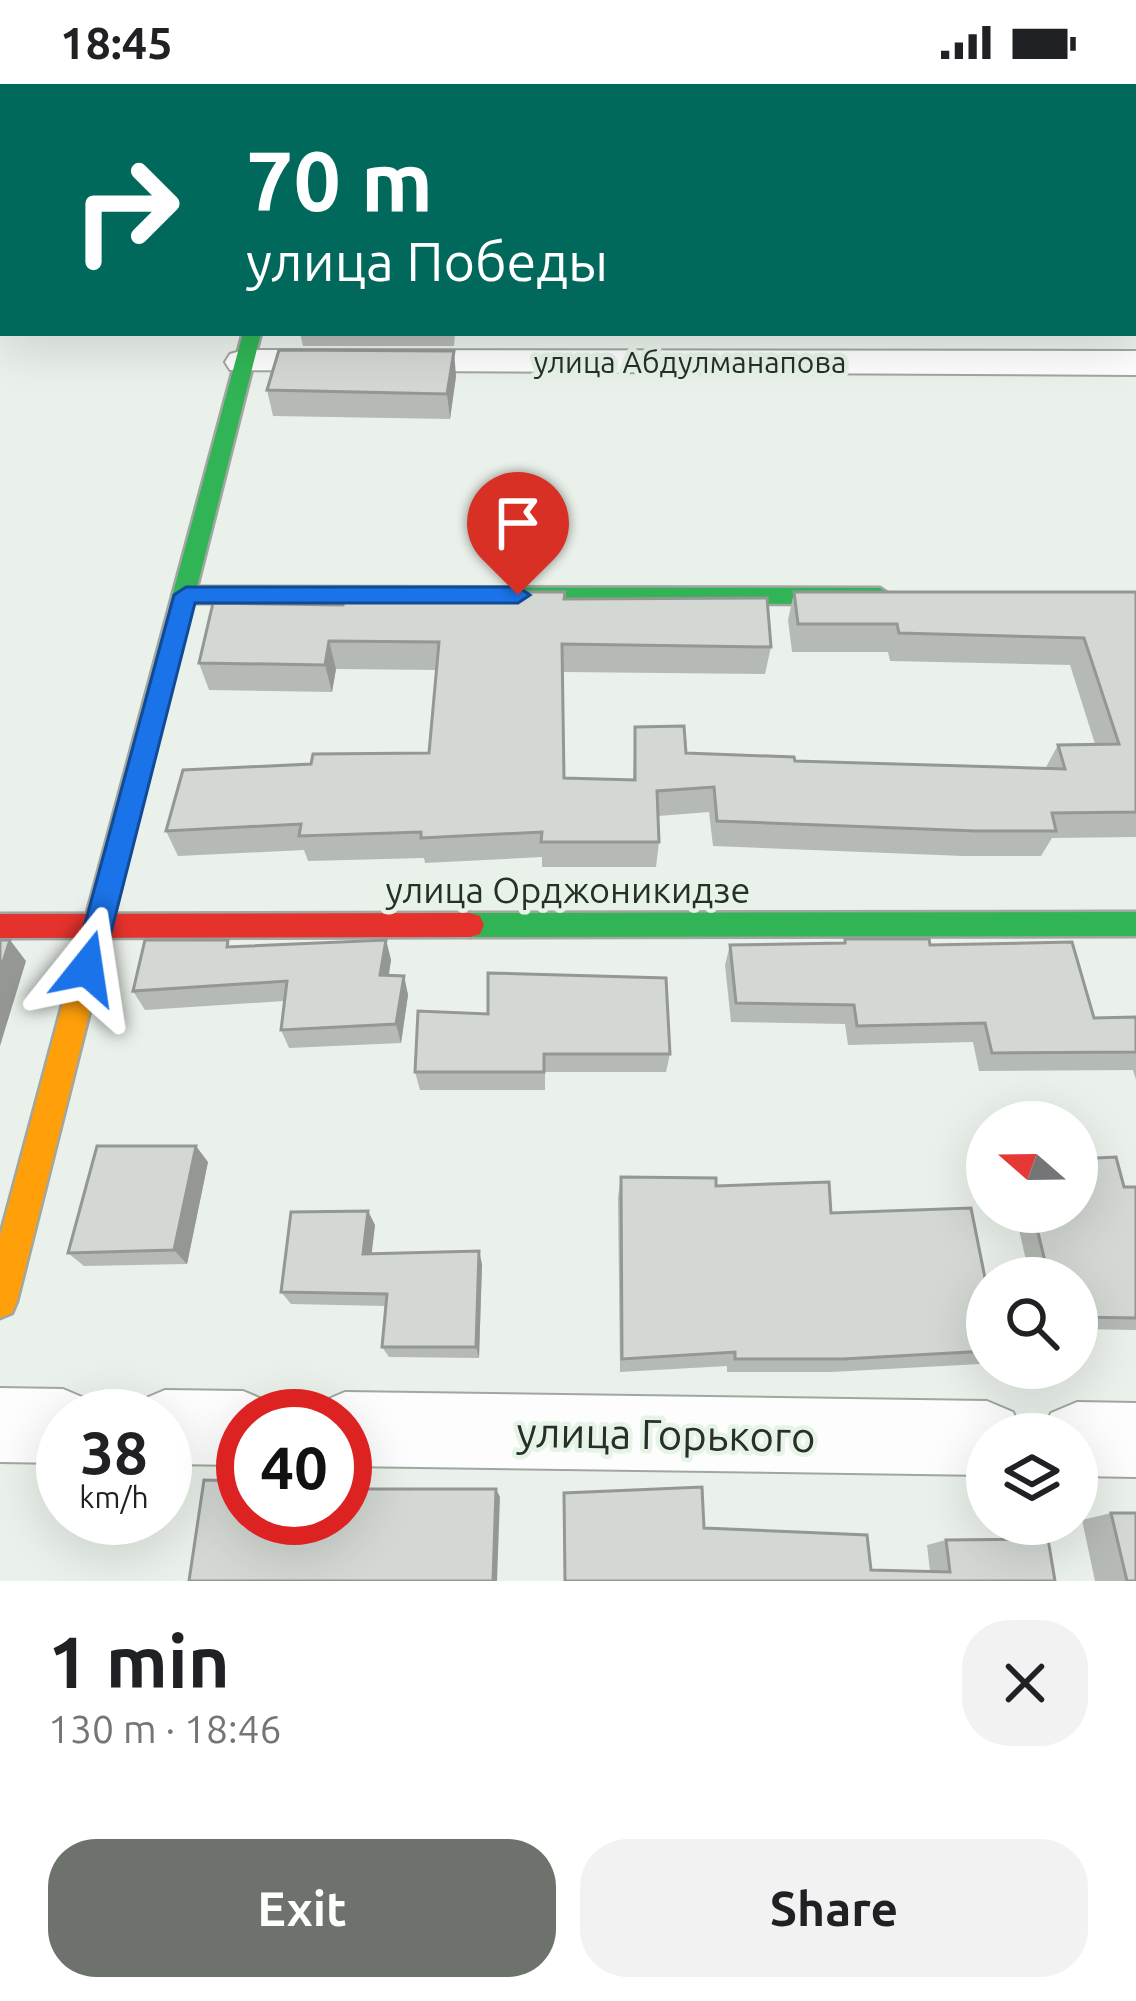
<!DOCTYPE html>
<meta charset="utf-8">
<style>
:root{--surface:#fff;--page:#f2f2f2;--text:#202124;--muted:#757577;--accent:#6d726d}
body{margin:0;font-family:Ubuntu,sans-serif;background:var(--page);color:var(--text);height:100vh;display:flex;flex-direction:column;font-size:45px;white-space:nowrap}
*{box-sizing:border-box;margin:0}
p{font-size:39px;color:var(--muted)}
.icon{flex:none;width:66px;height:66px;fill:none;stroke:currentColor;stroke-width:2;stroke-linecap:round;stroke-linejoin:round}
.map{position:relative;height:1497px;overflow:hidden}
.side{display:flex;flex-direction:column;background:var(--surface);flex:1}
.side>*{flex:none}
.hud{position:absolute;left:0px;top:0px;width:1137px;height:252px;box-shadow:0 12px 48px #0002;background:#00695c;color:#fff;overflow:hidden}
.needle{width:78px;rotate:290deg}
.buttons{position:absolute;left:966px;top:1017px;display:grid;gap:24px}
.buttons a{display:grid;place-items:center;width:132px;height:132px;border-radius:50%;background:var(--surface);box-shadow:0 12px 48px #0002;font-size:60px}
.speed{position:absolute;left:36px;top:1305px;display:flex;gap:24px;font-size:60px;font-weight:700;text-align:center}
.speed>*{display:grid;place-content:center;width:156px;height:156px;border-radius:50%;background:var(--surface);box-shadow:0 12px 48px #0002;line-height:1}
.speed small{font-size:30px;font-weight:400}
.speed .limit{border:18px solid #d22;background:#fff;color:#111}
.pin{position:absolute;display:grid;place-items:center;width:102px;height:102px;color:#fff;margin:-123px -51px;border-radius:50% 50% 50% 0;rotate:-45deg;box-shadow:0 0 12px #0007}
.pin .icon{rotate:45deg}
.me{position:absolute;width:132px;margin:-66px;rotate:15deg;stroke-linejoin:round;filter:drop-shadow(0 0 9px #0008)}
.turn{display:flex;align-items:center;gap:42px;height:252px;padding:0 48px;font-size:54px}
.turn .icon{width:156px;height:156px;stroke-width:2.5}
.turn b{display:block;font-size:84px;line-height:102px}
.round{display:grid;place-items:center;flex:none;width:126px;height:126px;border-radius:48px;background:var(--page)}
.head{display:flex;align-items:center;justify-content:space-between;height:204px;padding:0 48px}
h1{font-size:72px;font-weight:700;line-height:90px}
.primary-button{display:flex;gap:24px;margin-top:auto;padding:24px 48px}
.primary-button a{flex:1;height:138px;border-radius:48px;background:var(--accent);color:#fff;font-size:48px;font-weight:700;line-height:138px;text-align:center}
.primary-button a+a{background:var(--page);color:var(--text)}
.status{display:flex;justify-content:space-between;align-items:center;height:84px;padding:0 60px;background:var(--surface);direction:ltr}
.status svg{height:33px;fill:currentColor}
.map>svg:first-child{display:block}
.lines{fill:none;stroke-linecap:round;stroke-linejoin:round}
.street-casing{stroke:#a1a6a1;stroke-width:4}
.fast-casing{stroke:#a1a6a1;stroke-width:5}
.slow-casing{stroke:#a1a6a1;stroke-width:5}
.jam-casing{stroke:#a1a6a1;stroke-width:5}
.street{fill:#fcfdfc;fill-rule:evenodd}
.fast{fill:#30b455;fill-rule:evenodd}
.slow{fill:#ff9f0a;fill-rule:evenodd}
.jam{fill:#e5322d;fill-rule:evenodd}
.wall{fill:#b5bab5}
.shaded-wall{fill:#949794}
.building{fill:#d3d8d3;stroke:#949794;stroke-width:3}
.route{fill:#1a73e8;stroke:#114b97;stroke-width:3}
.labels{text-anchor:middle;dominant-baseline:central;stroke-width:9;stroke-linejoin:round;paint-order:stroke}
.far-street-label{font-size:30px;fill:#292e29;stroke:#e6f4e8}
.street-label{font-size:36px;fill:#292e29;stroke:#e6f4e8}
.near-street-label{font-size:42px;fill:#292e29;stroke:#e6f4e8}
</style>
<div class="status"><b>18:45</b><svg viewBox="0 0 49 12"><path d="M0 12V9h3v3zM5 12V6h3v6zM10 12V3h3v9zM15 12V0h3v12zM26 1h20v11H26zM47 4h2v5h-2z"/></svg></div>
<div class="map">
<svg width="1136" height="1497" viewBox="0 0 1136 1497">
<rect width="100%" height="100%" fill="#eaf0ea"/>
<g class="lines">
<!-- street casing -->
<g class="street-casing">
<path id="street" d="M 58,0 L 88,0 L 56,3 Z
M 306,0 L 336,0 L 336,3 L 306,3 Z
M 1134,106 L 1136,106 L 1136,126 L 1134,126 Z
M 3,111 L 3,136 L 0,137 L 0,112 Z
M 244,266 L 1136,267 L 1136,291 L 230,286 L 225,278 L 230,270 Z
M 0,1304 L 63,1305 L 89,1316 L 96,1332 L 63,1332 L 63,1379 L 0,1378 Z
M 165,1306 L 243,1307 L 269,1318 L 275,1332 L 243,1332 L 243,1381 L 165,1380 L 165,1332 L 133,1332 L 139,1317 Z
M 345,1308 L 987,1317 L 1013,1328 L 1022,1350 L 987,1350 L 987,1391 L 345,1382 L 345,1332 L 314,1332 L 319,1319 Z
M 1077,1318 L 1136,1319 L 1136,1393 L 1077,1392 L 1077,1350 L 1042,1350 L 1051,1329 Z"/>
</g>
<!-- fast casing -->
<g class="fast-casing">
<path id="fast" d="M 243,249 L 261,249 L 197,503 L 880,504 L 892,512 L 880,520 L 193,519 L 168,617 L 156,626 L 147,624 L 144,617 Z
M 1136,828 L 1136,852 L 470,853 L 460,850 L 456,841 L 460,832 L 470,829 Z"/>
</g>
<!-- slow casing -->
<g class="slow-casing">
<path id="slow" d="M 156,608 L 168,617 L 17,1217 L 12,1229 L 0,1234 L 0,1152 L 144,617 Z"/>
</g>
<!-- jam casing -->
<g class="jam-casing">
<path id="jam" d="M 470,829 L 480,832 L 484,841 L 480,850 L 470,853 L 0,854 L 0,830 Z"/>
</g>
<!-- street -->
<use href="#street" class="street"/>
<!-- fast -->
<use href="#fast" class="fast"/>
<!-- slow -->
<use href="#slow" class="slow"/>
<!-- jam -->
<use href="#jam" class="jam"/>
</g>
<!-- wall -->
<path class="wall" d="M 986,0 L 1105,0 L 1104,3 L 987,3 Z
M 300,249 L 455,249 L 454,262 L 303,262 Z
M 456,292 L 450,335 L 273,332 L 267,306 Z
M 794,508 L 1136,508 L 1136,753 L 1052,754 L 1041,772 L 963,772 L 713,762 L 709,728 L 658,732 L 659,758 L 656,783 L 542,783 L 542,773 L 425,779 L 424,774 L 308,777 L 304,766 L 178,772 L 166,747 L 311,680 L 429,669 L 436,586 L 336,585 L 332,608 L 209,606 L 199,579 L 343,521 L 564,515 L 771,563 L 765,590 L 563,588 L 564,694 L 633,696 L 635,643 L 686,669 L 795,677 L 1045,685 L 1058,661 L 1095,660 L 1070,581 L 890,577 L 888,568 L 792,568 L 788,536 Z
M 845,855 L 930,861 L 1094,934 L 1136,933 L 1136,996 L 1133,986 L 979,987 L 973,958 L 848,961 L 845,940 L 731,938 L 725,881 L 730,861 L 843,859 Z
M 386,856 L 391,876 L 389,891 L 404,892 L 408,911 L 401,959 L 289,964 L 281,946 L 285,917 L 145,926 L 133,907 L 232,863 Z
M 418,927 L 670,970 L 666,988 L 545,988 L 545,1006 L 420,1006 L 415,988 Z
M 208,1078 L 187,1180 L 84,1182 L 68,1169 Z
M 621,1093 L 716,1102 L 831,1129 L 987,1204 L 987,1274 L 980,1280 L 831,1288 L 727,1288 L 727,1282 L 620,1288 L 618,1113 Z
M 1124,1103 L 1136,1103 L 1136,1246 L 1077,1245 L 1077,1194 L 1030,1194 L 1015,1128 L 1077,1128 Z
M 368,1127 L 375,1141 L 371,1170 L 482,1180 L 479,1274 L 389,1273 L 382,1263 L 386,1222 L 291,1220 L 281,1208 Z
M 1111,1429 L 1136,1497 L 1095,1497 L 1082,1436 Z
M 704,1444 L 871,1486 L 930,1487 L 927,1461 L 946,1456 L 1055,1497 L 565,1497 Z"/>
<!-- shaded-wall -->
<path class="shaded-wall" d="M 454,267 L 456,292 L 450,335 L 447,310 Z
M 329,557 L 336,585 L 332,608 L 325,581 Z
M 10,856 L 26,877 L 0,962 L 0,887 Z
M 386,856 L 391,876 L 385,911 L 380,891 Z
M 404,892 L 408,911 L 401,959 L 396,940 Z
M 196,1062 L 208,1078 L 187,1180 L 174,1166 Z
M 368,1127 L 375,1141 L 370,1184 L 363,1170 Z
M 479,1167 L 482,1180 L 479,1274 L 476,1263 Z
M 496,1405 L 500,1413 L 497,1497 L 493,1497 Z"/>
<!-- building -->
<path class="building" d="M 353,0 L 426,0 L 425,3 L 352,3 Z
M 279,266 L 454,267 L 447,310 L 267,306 Z
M 345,508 L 565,508 L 564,515 L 767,514 L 771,563 L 562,560 L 564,694 L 635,696 L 635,643 L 684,642 L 686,669 L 794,673 L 795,677 L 1065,685 L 1058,661 L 1119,660 L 1084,554 L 899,549 L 897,540 L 798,540 L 794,508 L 1136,508 L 1136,728 L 1052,729 L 1056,747 L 976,747 L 717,737 L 714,703 L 657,707 L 659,758 L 541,758 L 542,748 L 421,754 L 421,748 L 299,752 L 301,740 L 166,747 L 183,686 L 311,680 L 313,670 L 429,669 L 439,558 L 329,557 L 325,581 L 199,579 L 213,519 L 343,521 Z
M 845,855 L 929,855 L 930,861 L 1072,858 L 1094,934 L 1136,933 L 1136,968 L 992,969 L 985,939 L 857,942 L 854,921 L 736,919 L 730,861 L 845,859 Z
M 0,856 L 10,856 L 0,887 Z
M 145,856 L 228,856 L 227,863 L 386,856 L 380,891 L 404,892 L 396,940 L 281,946 L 287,897 L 133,907 Z
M 488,889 L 666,894 L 670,970 L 544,970 L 544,988 L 415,988 L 418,927 L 488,930 Z
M 97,1062 L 196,1062 L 174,1166 L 68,1169 Z
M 1116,1073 L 1124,1103 L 1136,1103 L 1136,1234 L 1077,1233 L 1077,1194 L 1049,1194 L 1033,1128 L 1077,1128 L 1077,1075 Z
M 621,1093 L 716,1094 L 716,1102 L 829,1098 L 831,1129 L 971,1124 L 987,1204 L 987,1267 L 843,1275 L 735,1275 L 735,1268 L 622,1275 Z
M 368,1127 L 363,1170 L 479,1167 L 476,1263 L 382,1263 L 387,1210 L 281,1208 L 291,1128 Z
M 204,1396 L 243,1397 L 243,1434 L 345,1434 L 345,1405 L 496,1405 L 493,1497 L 189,1497 Z
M 702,1403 L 704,1444 L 867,1451 L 871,1486 L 950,1488 L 946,1456 L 1048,1455 L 1055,1497 L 565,1497 L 564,1409 Z
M 1111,1429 L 1136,1429 L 1136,1497 L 1127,1497 Z"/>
<!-- route -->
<path class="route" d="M 186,503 L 518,503 L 530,511 L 518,519 L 195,519 L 102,884 L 98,893 L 87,897 L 77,893 L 73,884 L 174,511 Z"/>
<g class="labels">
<!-- far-street labels -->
<g class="far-street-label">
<text x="690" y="278">улица Абдулманапова</text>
</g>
<!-- street labels -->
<g class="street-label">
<text x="568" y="805">улица Орджоникидзе</text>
</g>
<!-- near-street labels -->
<g class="near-street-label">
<text transform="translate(666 1350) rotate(1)">улица Горького</text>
</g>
</g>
</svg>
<div class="buttons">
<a><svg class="needle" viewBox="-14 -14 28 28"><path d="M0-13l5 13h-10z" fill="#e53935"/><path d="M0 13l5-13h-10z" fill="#757577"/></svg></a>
<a><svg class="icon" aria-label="search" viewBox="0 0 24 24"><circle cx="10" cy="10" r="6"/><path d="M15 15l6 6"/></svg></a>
<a><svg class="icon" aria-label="layers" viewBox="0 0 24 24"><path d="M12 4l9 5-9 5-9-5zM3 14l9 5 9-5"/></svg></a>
</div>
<div class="speed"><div>38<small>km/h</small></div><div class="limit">40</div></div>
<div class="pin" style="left:518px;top:511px;background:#d93025"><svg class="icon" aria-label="arrive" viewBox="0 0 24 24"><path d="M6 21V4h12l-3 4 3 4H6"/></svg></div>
<svg class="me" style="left:87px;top:884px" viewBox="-20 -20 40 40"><path d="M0-17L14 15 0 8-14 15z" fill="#1a73e8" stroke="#fff" stroke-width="4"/></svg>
<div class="hud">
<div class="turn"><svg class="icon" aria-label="right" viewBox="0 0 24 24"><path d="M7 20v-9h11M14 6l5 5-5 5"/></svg><div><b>70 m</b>улица Победы</div></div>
</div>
</div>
<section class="side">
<div class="head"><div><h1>1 min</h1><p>130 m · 18:46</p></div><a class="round"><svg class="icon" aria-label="close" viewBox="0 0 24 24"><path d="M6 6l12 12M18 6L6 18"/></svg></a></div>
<div class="primary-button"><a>Exit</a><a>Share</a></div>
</section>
